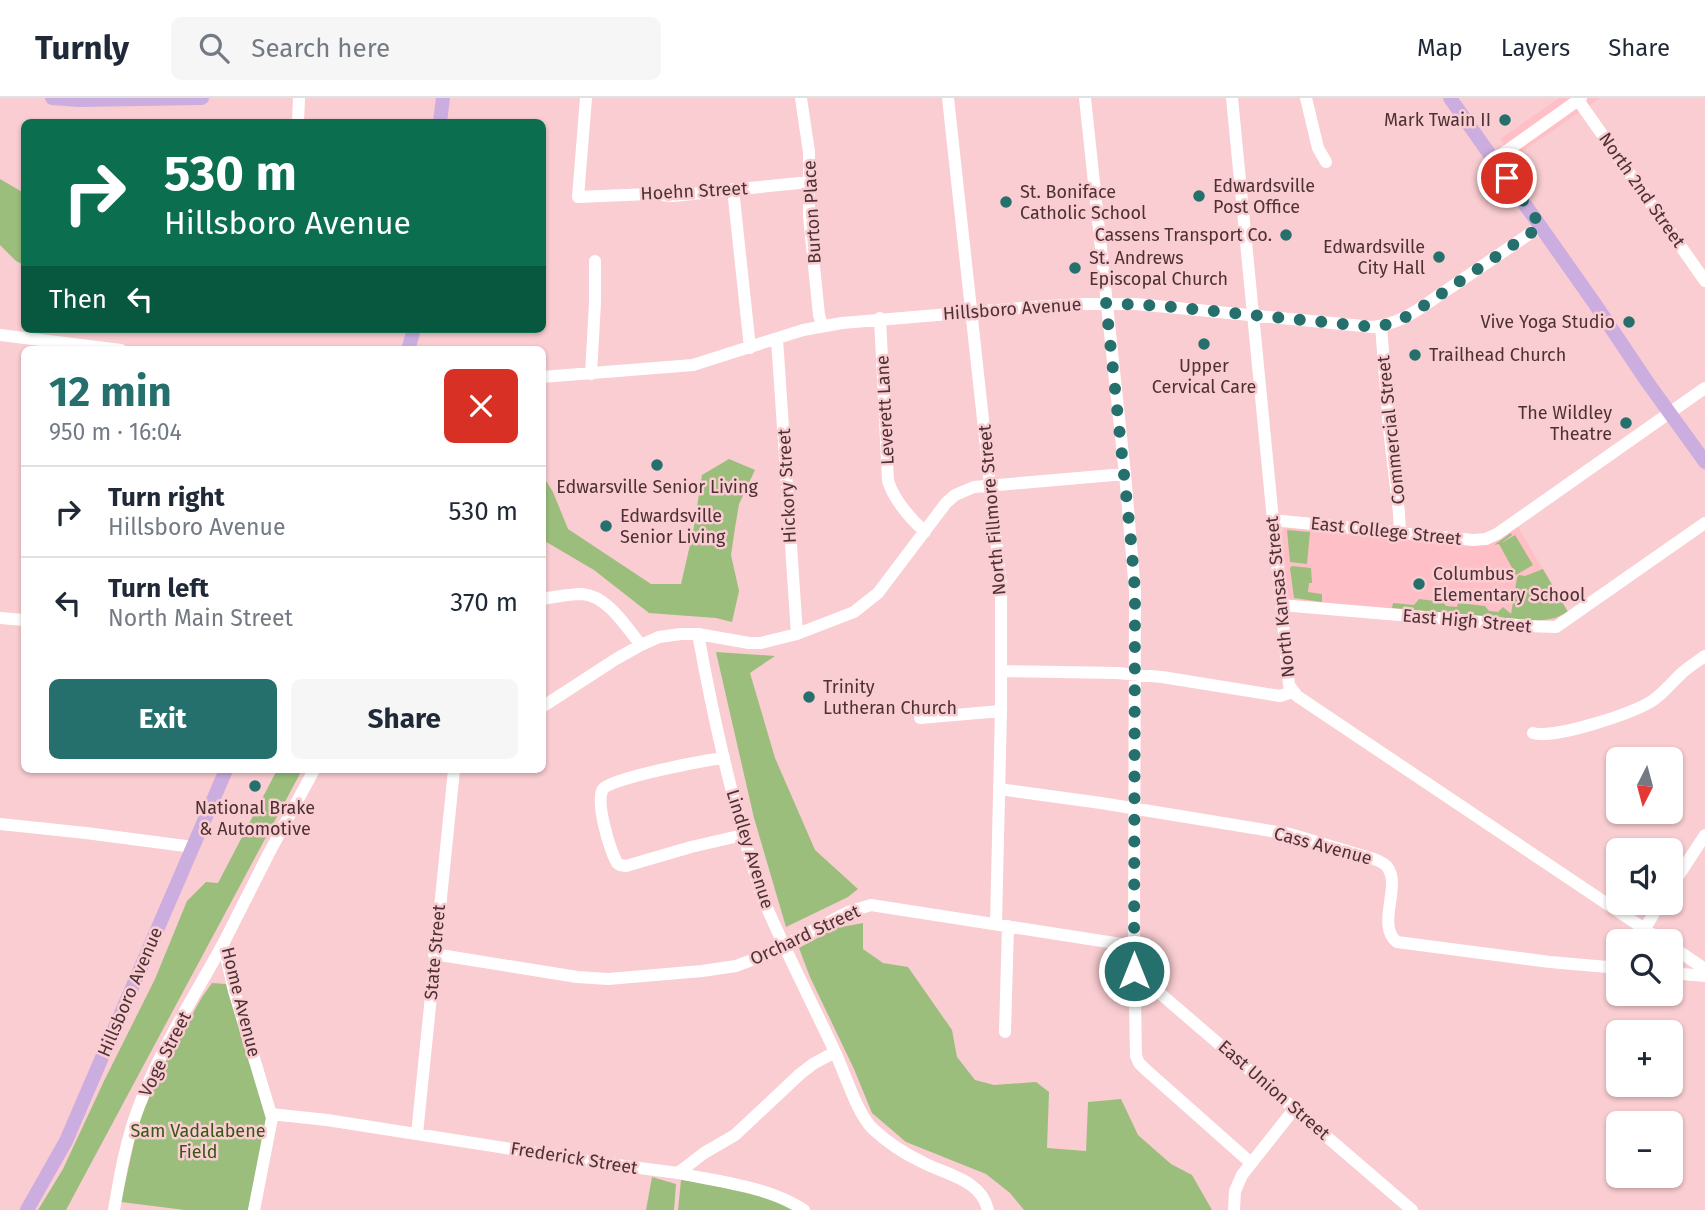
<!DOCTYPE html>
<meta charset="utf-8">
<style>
:root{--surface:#fff;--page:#f6f6f7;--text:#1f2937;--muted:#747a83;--line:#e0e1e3;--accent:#256f6c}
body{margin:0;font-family:"Fira Sans",sans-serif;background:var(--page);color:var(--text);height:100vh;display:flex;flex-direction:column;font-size:26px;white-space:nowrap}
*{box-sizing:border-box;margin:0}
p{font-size:23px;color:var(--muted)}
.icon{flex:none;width:38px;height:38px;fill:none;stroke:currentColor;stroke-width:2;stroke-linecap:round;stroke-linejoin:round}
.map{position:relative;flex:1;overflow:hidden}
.sheet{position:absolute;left:21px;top:248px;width:525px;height:427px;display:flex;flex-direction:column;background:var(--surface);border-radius:10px;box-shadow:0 2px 5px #0004}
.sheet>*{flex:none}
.top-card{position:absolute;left:21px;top:21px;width:525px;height:214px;border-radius:10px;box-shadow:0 2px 5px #0004;background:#0b6e4f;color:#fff;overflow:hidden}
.needle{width:46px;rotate:186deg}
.controls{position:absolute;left:1606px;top:649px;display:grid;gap:14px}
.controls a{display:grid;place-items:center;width:77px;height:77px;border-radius:10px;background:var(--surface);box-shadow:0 2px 5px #0004;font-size:35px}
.pin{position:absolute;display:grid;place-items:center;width:60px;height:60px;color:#fff;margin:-30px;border:4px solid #fff;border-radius:50%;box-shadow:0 2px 7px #0007}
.me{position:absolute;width:77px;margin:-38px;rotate:0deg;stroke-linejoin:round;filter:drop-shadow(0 0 5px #0008)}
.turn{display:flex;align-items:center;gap:24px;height:147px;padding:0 28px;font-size:32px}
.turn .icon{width:91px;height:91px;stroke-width:2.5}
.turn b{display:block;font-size:49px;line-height:60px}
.then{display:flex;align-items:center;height:66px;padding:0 28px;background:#0003;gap:14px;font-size:26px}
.round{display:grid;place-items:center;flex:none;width:74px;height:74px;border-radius:10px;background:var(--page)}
.head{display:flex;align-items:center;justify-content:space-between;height:119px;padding:0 28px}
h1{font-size:42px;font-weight:700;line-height:52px;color:var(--accent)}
.button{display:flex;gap:14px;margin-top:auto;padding:14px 28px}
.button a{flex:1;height:80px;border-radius:10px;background:var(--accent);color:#fff;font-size:28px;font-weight:700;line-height:80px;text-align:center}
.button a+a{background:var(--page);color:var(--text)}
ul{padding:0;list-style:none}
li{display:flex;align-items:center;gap:21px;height:91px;padding:0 28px;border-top:2px solid var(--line)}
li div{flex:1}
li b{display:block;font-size:26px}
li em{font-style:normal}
header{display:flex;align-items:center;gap:42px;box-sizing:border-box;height:98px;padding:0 35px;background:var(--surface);border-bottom:2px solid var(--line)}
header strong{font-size:33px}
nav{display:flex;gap:38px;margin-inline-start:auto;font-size:24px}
.search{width:490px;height:63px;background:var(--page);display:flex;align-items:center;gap:18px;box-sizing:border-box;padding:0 24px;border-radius:10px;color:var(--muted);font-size:26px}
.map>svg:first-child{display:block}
.built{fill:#ffbfc6}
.green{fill:#9bbe7d}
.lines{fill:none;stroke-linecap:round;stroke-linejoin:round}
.minor{stroke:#fff;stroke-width:12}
.major{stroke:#ccade0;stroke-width:14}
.route{stroke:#256f6c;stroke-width:12;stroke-dasharray:0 21.6}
.poi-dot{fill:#256f6c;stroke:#f9cdd1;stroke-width:2.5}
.labels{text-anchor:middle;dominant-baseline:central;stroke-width:5;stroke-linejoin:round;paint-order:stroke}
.poi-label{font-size:18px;fill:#4d3134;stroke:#f9cdd1;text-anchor:start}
.street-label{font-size:18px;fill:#4d3134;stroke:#f9cdd1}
.park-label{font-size:18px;fill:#385614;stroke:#f9cdd1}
</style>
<header>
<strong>Turnly</strong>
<div class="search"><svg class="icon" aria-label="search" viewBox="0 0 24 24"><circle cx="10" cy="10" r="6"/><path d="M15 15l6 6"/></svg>Search here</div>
<nav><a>Map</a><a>Layers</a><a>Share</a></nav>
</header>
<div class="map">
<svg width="1705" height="1112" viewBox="0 0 1705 1112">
<rect width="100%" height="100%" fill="#f9cdd1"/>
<!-- built -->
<path class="built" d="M 1559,0 L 1600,0 L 1513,60 L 1500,41 Z
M 1517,427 L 1569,516 L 1556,523 L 1546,525 L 1289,502 L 1288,500 L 1282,435 L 1284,429 L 1482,447 Z"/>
<!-- green -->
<path class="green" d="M 0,81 L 24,95 L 24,167 L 16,163 L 0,147 Z
M 729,361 L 755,372 L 739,406 L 735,430 L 731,457 L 739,493 L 732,524 L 716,520 L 649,515 L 594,472 L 543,442 L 543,378 L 553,394 L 568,431 L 651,486 L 681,486 L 693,434 L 702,377 Z
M 1287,432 L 1310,434 L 1307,466 L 1290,464 Z
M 1511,435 L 1512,437 L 1501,445 L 1515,437 L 1533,467 L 1516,477 L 1499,446 L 1494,447 Z
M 1292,468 L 1311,470 L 1312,485 L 1309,485 L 1308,494 L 1322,496 L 1322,504 L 1294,500 L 1290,470 Z
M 1543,471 L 1568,514 L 1555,520 L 1539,523 L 1392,510 L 1393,505 L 1414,507 L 1419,501 L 1443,504 L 1446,508 L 1457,509 L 1458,505 L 1485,508 L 1489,513 L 1498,514 L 1503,509 L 1511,516 L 1517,480 L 1519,477 L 1525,478 Z
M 716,554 L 775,558 L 750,575 L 775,660 L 815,752 L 858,791 L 848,799 L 786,829 L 754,720 Z
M 277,672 L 302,672 L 66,1112 L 38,1112 L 63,1071 L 104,983 L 155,881 L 187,803 L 206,784 L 218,785 Z
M 863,825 L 863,851 L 883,865 L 908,869 L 952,932 L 957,959 L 975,982 L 994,987 L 1036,984 L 1049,994 L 1047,1050 L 1086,1053 L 1088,1004 L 1121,1001 L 1138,1037 L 1171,1066 L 1192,1077 L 1212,1112 L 1024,1112 L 1010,1095 L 986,1076 L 906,1044 L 872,1015 L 854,971 L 810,879 L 799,850 L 836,830 Z
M 212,885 L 226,886 L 267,1016 L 250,1112 L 185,1112 L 121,1104 L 139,1022 L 166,963 L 202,899 Z
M 652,1079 L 676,1086 L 674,1112 L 646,1112 Z
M 681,1082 L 716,1086 L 770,1099 L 795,1112 L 678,1112 Z"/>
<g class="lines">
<!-- minor -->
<path class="minor" d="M 586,0 L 578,99 L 649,96 L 673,98 L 809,84
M 801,0 L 809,54 L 809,119 L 819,217 L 822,228
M 948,0 L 1001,487 L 1001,613 L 996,826
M 1085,0 L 1125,376 L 1135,493 L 1134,848 L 1136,958 L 1139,965 L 1145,971 L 1251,1065
M 1232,0 L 1289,587 L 1297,598 L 1664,844
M 1306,0 L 1318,50 L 1326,64
M 1578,2 L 1705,183
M 298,24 L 299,0
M 1494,62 L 1581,0
M 733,91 L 750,250
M 880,220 L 888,383 C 894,402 911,421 925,434
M 1381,228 L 1389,331 L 1399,415 L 1400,435
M 0,237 L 121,252
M 777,241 L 797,536
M 591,276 L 595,205 L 595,163
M 542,279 L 693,267 L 803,232 L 842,225 L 1032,209 L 1084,206 L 1136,206 L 1373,229 C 1391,227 1404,221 1419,211 L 1541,128
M 1272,422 L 1473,442 L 1486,441 L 1497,436 L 1705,290
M 542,501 C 555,499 569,496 582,496 C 608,498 626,529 641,547
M 1281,507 L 1528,528 L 1556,529 L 1705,425
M 0,520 L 24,522
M 698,536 C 714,624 734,713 762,798 C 784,851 811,902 835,954 C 845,975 857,1016 873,1031 C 887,1044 905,1056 922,1064 C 946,1077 981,1081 988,1112
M 1002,573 L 1117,575 L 1162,579 L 1280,598 L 1292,594
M 542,609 L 616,561 L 641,547 L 659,539 L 681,536 L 698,536 L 749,545 L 761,545 L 797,536 L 854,514 L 878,495 L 946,405 L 955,397 L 974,389 L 1125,376
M 920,620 L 1001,613
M 1533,635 C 1555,641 1631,616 1652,603 C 1664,595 1672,584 1683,574 C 1690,568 1698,563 1705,558
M 724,660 C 706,662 611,680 603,691 C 595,704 610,752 617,765 L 620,767 L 626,768 L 691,749 L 743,737
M 999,691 L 1101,705 L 1290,736 L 1374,761 C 1379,763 1385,765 1388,770 C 1401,789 1376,828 1397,844 L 1550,864 L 1619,870
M 0,726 L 86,735 L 193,749
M 1671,789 L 1705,737
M 1637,844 L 1660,805
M 1671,848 L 1705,871
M 434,856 L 577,879 L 608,881 L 702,873 L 736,868 L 770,855 L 848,814 L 871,807 L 1134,848
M 1134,873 L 1412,1112
M 1671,875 L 1705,878
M 1005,934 L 1008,828
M 271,1016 L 327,1022 L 594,1064 L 678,1075 L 704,1055 L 735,1037 L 800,976 L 813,966 L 835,954
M 417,1036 L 454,672
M 678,1075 C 720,1084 767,1088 804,1112
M 114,1112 C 120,1077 126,1042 139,1008 C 160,951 194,899 223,846
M 254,1112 L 272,1020 L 234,893 L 223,846 L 269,755 L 314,672
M 1234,1112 L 1235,1093 L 1242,1077 L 1295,1010"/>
<!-- major -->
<path class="major" d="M 52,0 L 79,2 L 202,0
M 1450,0 L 1595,206 L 1648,285 L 1705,364
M 440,24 L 443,0
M 408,252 L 414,231
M 27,1112 L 66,1043 L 226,672"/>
</g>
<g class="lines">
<!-- route -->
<path class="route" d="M 1134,873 L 1135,493 L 1131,443 L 1106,205 L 1163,208 L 1373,229 C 1391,227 1404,221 1419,211 L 1541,128 L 1507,80"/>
</g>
<!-- markers -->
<g class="poi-dot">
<circle cx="1505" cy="22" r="7"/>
<circle cx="1199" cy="98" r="7"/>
<circle cx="1006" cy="104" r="7"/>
<circle cx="1286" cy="137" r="7"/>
<circle cx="1439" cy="159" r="7"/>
<circle cx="1075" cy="170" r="7"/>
<circle cx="1629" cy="224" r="7"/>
<circle cx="1204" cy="246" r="7"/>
<circle cx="1415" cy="257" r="7"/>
<circle cx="1626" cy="325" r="7"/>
<circle cx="657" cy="367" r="7"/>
<circle cx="606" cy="428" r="7"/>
<circle cx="1419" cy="486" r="7"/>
<circle cx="809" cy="599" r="7"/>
<circle cx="255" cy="688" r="7"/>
</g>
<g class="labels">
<!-- poi labels -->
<g class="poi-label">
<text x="1491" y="22" text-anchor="end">Mark Twain II</text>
<text x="1213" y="88">Edwardsville<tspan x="1213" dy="21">Post Office</tspan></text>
<text x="1020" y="94">St. Boniface<tspan x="1020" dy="21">Catholic School</tspan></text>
<text x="1272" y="137" text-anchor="end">Cassens Transport Co.</text>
<text x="1425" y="149" text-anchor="end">Edwardsville<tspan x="1425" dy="21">City Hall</tspan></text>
<text x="1089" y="160">St. Andrews<tspan x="1089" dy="21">Episcopal Church</tspan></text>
<text x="1615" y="224" text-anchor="end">Vive Yoga Studio</text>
<text x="1429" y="257">Trailhead Church</text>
<text x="1204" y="268" text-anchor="middle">Upper<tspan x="1204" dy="21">Cervical Care</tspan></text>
<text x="1612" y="315" text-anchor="end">The Wildley<tspan x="1612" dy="21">Theatre</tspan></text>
<text x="657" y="389" text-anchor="middle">Edwarsville Senior Living</text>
<text x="620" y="418">Edwardsville<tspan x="620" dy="21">Senior Living</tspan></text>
<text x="1433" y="476">Columbus<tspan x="1433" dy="21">Elementary School</tspan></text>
<text x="823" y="589">Trinity<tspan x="823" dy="21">Lutheran Church</tspan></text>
<text x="255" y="710" text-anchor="middle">National Brake<tspan x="255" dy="21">&amp; Automotive</tspan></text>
</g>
<!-- street labels -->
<g class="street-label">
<text transform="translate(1642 92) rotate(55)">North 2nd Street</text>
<text transform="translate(694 93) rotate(-3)">Hoehn Street</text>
<text transform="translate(812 114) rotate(-93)">Burton Place</text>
<text transform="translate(1012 211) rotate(-4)">Hillsboro Avenue</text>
<text transform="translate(885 312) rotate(-93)">Leverett Lane</text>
<text transform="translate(1391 332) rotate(-96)">Commercial Street</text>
<text transform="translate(787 388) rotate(-93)">Hickory Street</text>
<text transform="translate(992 412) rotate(-95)">North Fillmore Street</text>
<text transform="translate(1386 433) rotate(6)">East College Street</text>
<text transform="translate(1280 499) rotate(-96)">North Kansas Street</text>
<text transform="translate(1467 523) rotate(5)">East High Street</text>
<text transform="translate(1323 748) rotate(15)">Cass Avenue</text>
<text transform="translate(750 751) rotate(73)">Lindley Avenue</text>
<text transform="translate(805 837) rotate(-25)">Orchard Street</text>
<text transform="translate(435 854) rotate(-85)">State Street</text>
<text transform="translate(130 894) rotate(-67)">Hillsboro Avenue</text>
<text transform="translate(241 904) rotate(76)">Home Avenue</text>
<text transform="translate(165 956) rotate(-63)">Voge Street</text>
<text transform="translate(1274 992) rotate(41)">East Union Street</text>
<text transform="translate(574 1060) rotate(9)">Frederick Street</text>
</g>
<!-- park labels -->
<g class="park-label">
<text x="198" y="1033">Sam Vadalabene<tspan x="198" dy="21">Field</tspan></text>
</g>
</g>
</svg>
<div class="controls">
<a><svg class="needle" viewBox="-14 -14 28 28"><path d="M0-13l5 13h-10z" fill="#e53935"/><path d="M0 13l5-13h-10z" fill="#747a83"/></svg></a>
<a><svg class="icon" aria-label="sound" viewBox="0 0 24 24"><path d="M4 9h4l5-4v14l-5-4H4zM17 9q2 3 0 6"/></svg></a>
<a><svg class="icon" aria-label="search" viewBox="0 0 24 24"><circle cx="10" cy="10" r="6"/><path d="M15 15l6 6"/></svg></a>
<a>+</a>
<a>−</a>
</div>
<div class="pin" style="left:1507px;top:80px;background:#d93025"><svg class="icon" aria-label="arrive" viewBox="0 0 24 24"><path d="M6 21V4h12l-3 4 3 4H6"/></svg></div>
<svg class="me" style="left:1134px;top:873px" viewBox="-20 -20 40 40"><circle r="17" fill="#256f6c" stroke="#fff" stroke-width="3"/><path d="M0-11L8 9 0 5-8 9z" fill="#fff"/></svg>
<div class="top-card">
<div class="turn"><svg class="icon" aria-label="right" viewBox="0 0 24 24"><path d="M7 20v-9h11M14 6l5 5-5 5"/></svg><div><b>530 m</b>Hillsboro Avenue</div></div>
<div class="then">Then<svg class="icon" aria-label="left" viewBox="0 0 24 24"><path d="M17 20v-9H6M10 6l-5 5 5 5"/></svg></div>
</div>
<section class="sheet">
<div class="head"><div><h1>12 min</h1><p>950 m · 16:04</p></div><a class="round" style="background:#d93025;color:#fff"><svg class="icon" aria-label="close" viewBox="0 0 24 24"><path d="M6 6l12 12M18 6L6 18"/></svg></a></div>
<ul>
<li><svg class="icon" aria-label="right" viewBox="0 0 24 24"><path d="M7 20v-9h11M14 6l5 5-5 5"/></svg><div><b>Turn right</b><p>Hillsboro Avenue</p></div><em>530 m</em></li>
<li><svg class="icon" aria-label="left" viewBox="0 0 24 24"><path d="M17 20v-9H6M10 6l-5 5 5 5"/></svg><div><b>Turn left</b><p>North Main Street</p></div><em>370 m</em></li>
</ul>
<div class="button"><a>Exit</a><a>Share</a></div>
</section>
</div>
